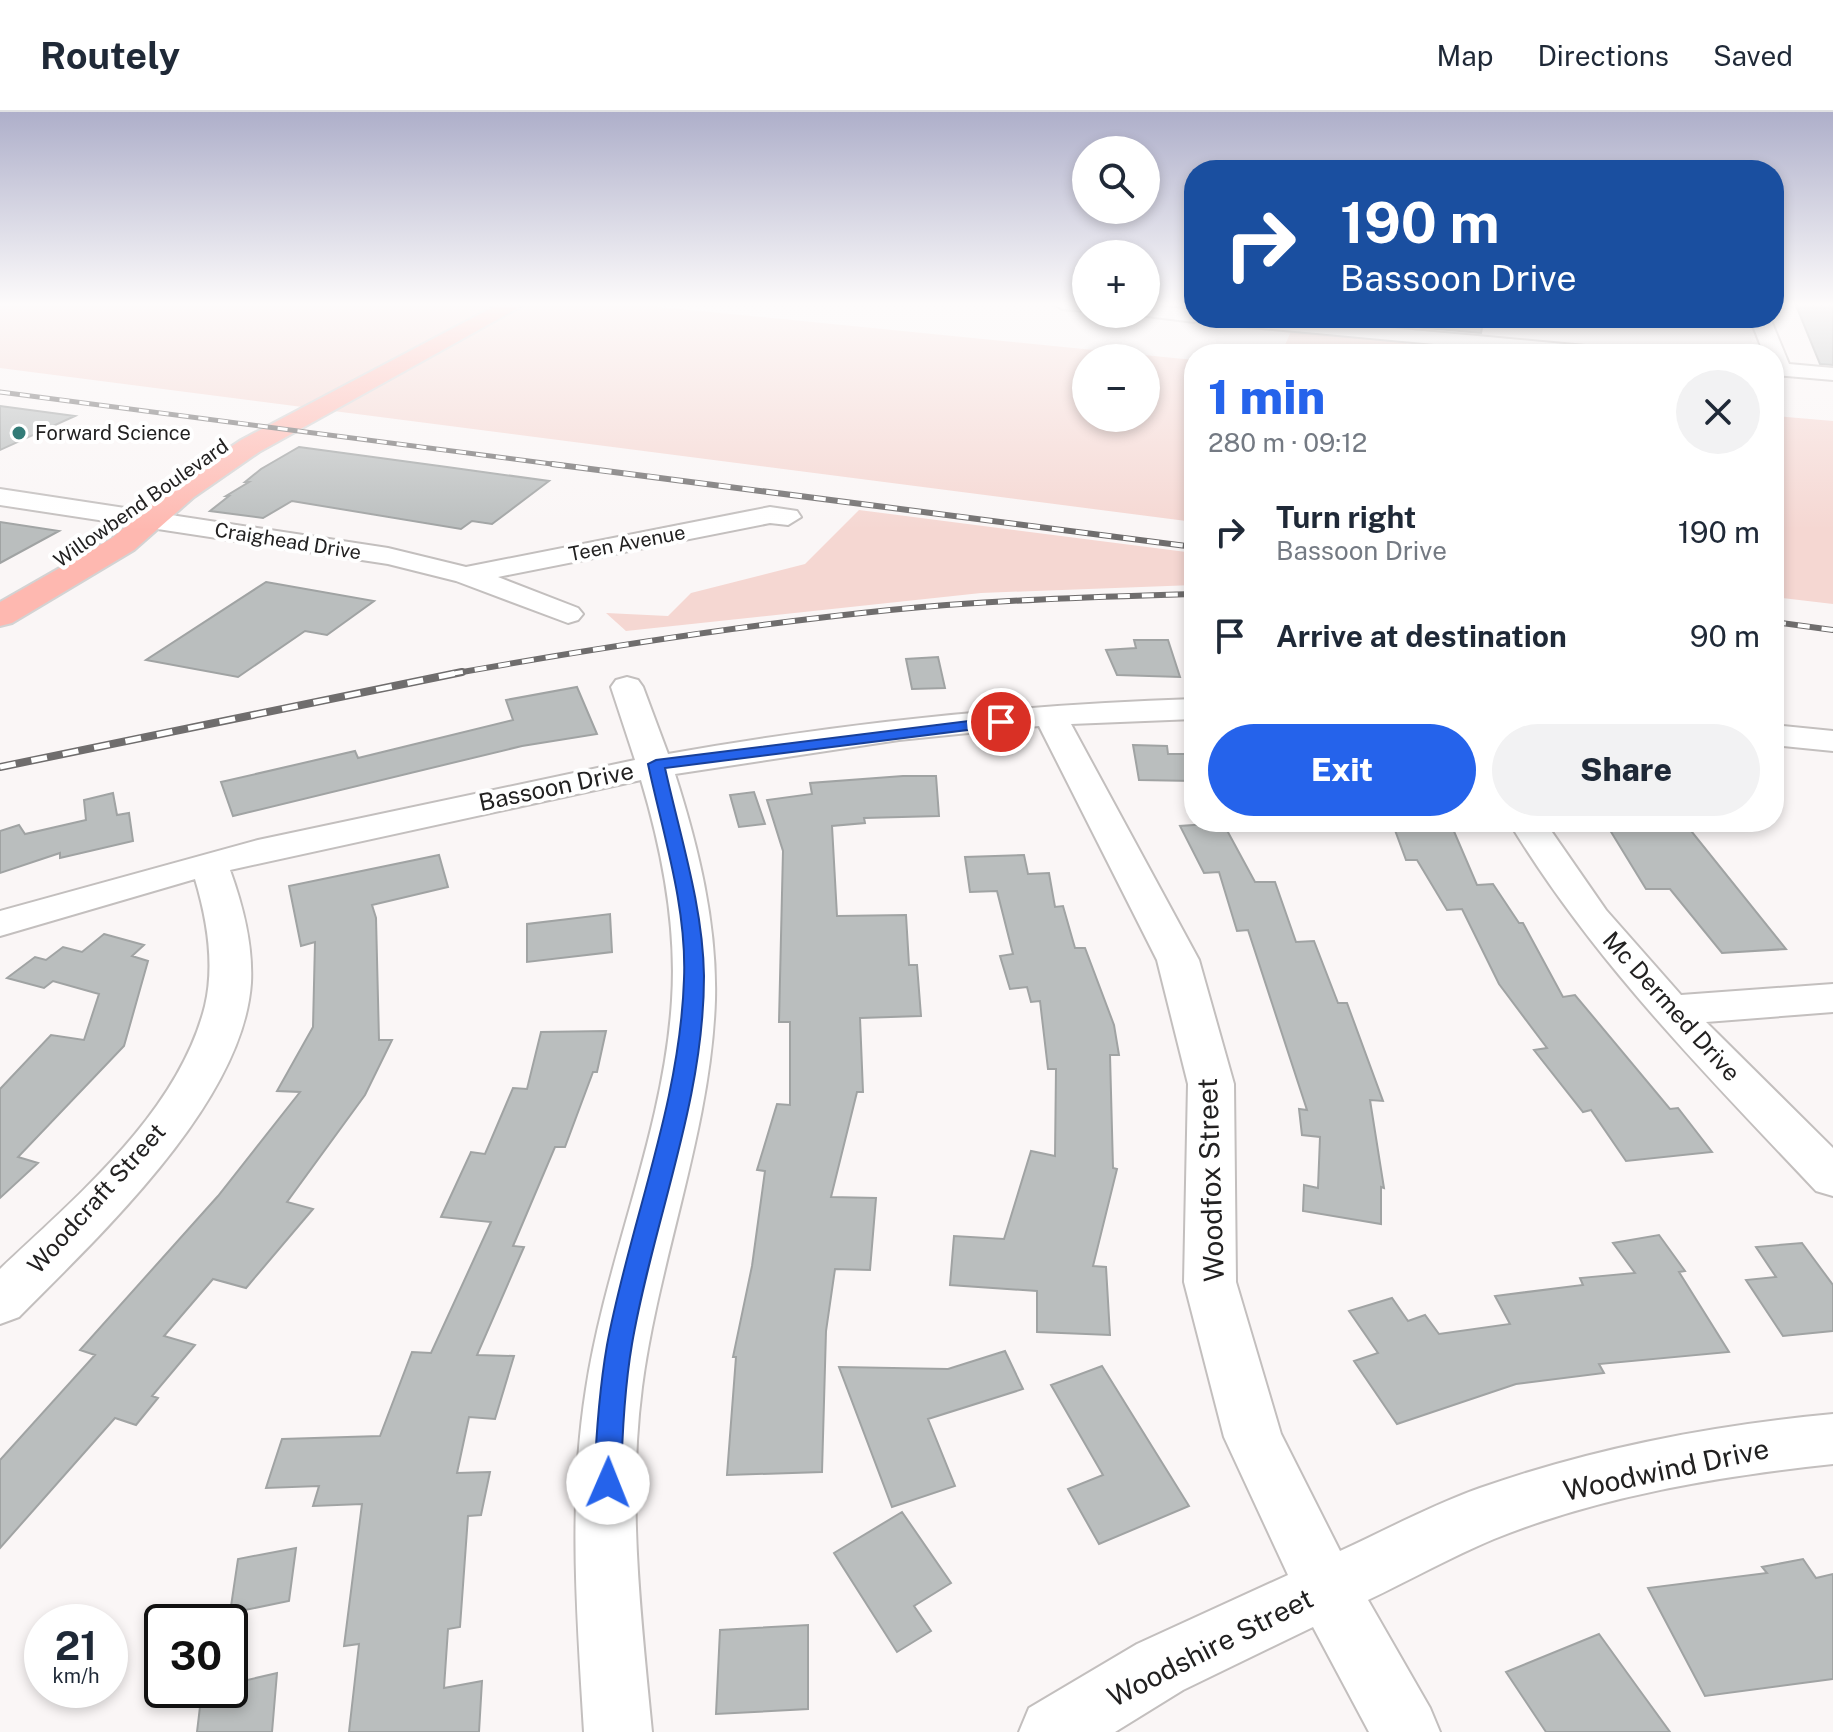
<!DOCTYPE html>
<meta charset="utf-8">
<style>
:root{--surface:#fff;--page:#f2f2f3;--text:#1f2937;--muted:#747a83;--line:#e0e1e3;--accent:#2563eb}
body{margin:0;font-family:"Public Sans",sans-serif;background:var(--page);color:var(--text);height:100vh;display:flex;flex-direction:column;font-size:30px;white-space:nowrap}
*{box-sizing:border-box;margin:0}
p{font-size:26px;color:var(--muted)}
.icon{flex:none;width:44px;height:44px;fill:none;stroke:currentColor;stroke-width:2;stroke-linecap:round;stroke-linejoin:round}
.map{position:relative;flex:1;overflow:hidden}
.side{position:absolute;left:1184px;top:232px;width:600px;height:488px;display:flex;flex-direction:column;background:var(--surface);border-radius:32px;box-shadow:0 4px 12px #0003}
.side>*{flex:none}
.hud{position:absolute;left:1184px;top:48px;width:600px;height:168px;border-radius:32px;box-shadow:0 4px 12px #0003;background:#1a4fa0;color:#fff;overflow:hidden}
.tools{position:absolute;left:1072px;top:24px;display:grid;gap:16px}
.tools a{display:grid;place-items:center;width:88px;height:88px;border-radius:50%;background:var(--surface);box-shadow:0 4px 12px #0003;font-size:40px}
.speed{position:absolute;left:24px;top:1492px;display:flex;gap:16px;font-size:40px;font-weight:700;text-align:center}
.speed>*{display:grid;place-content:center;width:104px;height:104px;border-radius:50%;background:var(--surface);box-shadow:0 4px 12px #0003;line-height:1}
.speed small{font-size:20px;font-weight:400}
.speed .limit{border:4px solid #111;border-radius:12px;background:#fff;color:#111}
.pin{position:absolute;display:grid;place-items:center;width:68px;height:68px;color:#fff;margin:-34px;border:4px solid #fff;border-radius:50%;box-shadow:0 2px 8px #0007}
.me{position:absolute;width:88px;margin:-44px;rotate:1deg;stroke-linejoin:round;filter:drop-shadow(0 0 6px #0008)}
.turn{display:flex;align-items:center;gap:28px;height:168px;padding:0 24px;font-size:36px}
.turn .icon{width:104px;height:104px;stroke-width:2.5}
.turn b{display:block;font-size:56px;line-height:68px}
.round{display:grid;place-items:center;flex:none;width:84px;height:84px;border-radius:42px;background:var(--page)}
.summary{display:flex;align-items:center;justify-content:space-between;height:136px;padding:0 24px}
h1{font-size:48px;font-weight:800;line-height:60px;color:var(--accent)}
.button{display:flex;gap:16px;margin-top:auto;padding:16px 24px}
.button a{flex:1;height:92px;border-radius:48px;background:var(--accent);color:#fff;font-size:32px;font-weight:800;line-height:92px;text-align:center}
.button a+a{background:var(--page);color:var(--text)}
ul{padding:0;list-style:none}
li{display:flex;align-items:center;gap:24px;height:104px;padding:0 24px}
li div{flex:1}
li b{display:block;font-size:30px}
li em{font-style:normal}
header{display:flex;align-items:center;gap:48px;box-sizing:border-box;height:112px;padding:0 40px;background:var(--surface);border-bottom:2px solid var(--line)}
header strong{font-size:38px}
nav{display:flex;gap:44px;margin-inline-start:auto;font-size:28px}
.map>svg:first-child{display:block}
.green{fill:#f5d7d2;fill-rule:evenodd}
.building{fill:#babebe;stroke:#a0a3a3;stroke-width:2}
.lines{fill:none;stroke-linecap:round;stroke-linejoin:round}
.minor-casing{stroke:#c3bfbe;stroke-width:4}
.major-casing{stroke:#d3d3d3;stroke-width:4}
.minor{fill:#fff;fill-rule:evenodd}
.major{fill:#feb8b0;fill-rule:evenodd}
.rail-far2-casing{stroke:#6f6d6d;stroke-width:5}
.rail-far1-casing{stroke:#6f6d6d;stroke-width:6}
.rail-casing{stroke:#6f6d6d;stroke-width:8}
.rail-far2{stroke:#fff;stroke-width:3;stroke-dasharray:10;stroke-linecap:butt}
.rail-far1{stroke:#fff;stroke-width:4;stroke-dasharray:12;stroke-linecap:butt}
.rail{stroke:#fff;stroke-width:5;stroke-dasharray:16;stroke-linecap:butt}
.route{fill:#2563eb;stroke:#184099;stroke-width:2}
.poi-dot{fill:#327b77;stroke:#fff;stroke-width:3}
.labels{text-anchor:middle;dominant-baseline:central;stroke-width:8;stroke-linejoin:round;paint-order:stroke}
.far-poi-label{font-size:20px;fill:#222121;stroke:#fff;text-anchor:start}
.far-street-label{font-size:20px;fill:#222121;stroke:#fff}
.street-label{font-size:24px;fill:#222121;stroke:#fff}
.near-street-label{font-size:28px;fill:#222121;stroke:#fff}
</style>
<header>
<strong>Routely</strong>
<nav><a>Map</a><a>Directions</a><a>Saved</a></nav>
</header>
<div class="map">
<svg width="1833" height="1620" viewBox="0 0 1833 1620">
<rect width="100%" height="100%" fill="#faf6f6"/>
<!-- green -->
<path class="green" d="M 0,191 L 620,191 L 1194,248 L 1194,410 L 0,256 ZM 1086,246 L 1146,246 L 1146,306 L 1086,306 Z
M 1297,206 L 1412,206 L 1404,242 L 1281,242 Z
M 1774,304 L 1833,309 L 1833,492 L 1774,485 Z
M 859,398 L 1194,441 L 1194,473 L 981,481 L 626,519 L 606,501 L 668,504 L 691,481 L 805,452 Z"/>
<!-- building -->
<path class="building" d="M 1795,191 L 1833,191 L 1833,253 L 1820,252 Z
M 1419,206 L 1470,206 L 1484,207 L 1481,221 L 1416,215 Z
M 1412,233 L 1478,239 L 1409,242 Z
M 0,294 L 75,304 L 0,338 Z
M 299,335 L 447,355 L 549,369 L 492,412 L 472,409 L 461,417 L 292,389 L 263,406 L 210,399 L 229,384 L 226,384 L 249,370 L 245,370 L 261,357 Z
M 0,410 L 59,419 L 0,451 Z
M 266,470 L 374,489 L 327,523 L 305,519 L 238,565 L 146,548 Z
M 1134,528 L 1168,528 L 1180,565 L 1117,563 L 1106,538 L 1136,536 Z
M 938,545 L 945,576 L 912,577 L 906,547 Z
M 577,575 L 597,622 L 522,634 L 233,704 L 221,670 L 355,639 L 358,646 L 513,608 L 506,588 Z
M 1133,633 L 1167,634 L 1168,642 L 1190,642 L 1194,669 L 1139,668 Z
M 903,664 L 936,664 L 939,704 L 864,706 L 865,711 L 832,714 L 837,804 L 906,803 L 909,853 L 917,853 L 921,904 L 860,906 L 863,980 L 857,980 L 831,1085 L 876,1086 L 870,1158 L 835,1157 L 826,1219 L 822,1360 L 727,1363 L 736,1245 L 733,1245 L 752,1154 L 765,1059 L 757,1058 L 777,992 L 790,993 L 790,910 L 779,910 L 783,739 L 767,688 L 812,682 L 810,671 Z
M 754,680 L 765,712 L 739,715 L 730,683 Z
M 113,681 L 117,703 L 129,701 L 133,729 L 60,746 L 60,741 L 0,761 L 0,719 L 19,713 L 25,722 L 86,708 L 84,688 Z
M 1392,710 L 1450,710 L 1477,773 L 1493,772 L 1519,811 L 1523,811 L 1563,885 L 1575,883 L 1670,997 L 1678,996 L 1712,1040 L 1626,1049 L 1591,998 L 1583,1000 L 1534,938 L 1547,936 L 1499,872 L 1462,797 L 1447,798 L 1417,748 L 1406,748 Z
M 1605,710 L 1684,710 L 1786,837 L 1722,841 L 1670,777 L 1646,777 Z
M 1223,711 L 1255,770 L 1275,770 L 1296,830 L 1314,829 L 1338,891 L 1347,891 L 1383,989 L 1370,988 L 1384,1076 L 1381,1075 L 1381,1112 L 1303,1099 L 1304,1073 L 1318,1076 L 1320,1025 L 1302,1023 L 1299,997 L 1307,998 L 1248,818 L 1237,819 L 1219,760 L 1204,761 L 1180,714 Z
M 439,743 L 448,775 L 372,793 L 376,806 L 379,928 L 392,928 L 365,983 L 287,1090 L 313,1097 L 246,1176 L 213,1167 L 164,1224 L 195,1233 L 152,1284 L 158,1286 L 136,1313 L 115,1306 L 0,1436 L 0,1348 L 95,1243 L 80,1238 L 218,1084 L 300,980 L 277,979 L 313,915 L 315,830 L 301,834 L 289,774 Z
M 1024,743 L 1028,762 L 1049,761 L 1055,795 L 1063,794 L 1075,836 L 1085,836 L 1114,913 L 1119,943 L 1110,943 L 1113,1056 L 1117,1057 L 1093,1154 L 1106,1155 L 1110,1223 L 1037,1220 L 1037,1179 L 950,1173 L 954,1124 L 1004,1127 L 1031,1039 L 1055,1044 L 1056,957 L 1048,957 L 1040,889 L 1031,890 L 1027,875 L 1010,877 L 1000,844 L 1013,842 L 997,779 L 970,780 L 965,745 Z
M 610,802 L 612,840 L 527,850 L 527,812 Z
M 104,822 L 144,833 L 132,844 L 148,849 L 124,934 L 18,1045 L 38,1051 L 0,1086 L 0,977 L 51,923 L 84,928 L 99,882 L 53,869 L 44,876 L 7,866 L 35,845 L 46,848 L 63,835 L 82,840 Z
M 606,919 L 597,960 L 593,960 L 565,1035 L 555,1035 L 513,1134 L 524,1135 L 477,1243 L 514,1244 L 495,1307 L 469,1305 L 457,1361 L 490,1360 L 481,1403 L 468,1404 L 460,1515 L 448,1517 L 444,1576 L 482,1569 L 479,1620 L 349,1620 L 359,1532 L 344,1534 L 362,1392 L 313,1394 L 319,1374 L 266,1376 L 282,1327 L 380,1324 L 412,1240 L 431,1241 L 491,1110 L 441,1105 L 471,1040 L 485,1042 L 513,976 L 527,977 L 541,920 Z
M 1659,1123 L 1685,1159 L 1679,1160 L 1729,1240 L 1599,1252 L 1604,1261 L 1516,1272 L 1397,1312 L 1354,1249 L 1378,1241 L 1349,1199 L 1392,1186 L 1408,1209 L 1425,1203 L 1439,1222 L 1510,1212 L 1495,1184 L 1583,1173 L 1580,1166 L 1635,1161 L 1613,1131 Z
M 1802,1131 L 1833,1173 L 1833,1219 L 1783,1224 L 1746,1168 L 1776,1165 L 1756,1135 Z
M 1005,1239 L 1023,1277 L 928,1307 L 955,1374 L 892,1395 L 839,1255 L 948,1257 Z
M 1102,1254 L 1189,1394 L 1099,1432 L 1068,1377 L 1103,1363 L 1051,1273 Z
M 902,1400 L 951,1471 L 914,1494 L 931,1519 L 897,1540 L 834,1441 Z
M 296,1436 L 289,1489 L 230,1501 L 238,1447 Z
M 1803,1447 L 1816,1466 L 1833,1462 L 1833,1567 L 1705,1584 L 1648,1476 L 1767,1461 L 1762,1455 Z
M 808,1513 L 808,1597 L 716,1602 L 720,1518 Z
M 1599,1522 L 1638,1576 L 1670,1620 L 1546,1620 L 1506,1560 Z
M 277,1561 L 272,1620 L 197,1620 L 202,1578 L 230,1578 L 230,1572 Z"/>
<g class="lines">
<!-- minor casing -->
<g class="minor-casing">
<path id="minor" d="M 1053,191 L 1086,191 L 1086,199 L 1062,197 Z
M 1146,193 L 1194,198 L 1194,206 L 1202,206 L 1194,210 L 1139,203 L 1146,202 Z
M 1208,206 L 1282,206 L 1607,236 L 1617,242 L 1541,242 L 1218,212 Z
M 1750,206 L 1770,206 L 1789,252 L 1833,256 L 1833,268 L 1774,263 L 1774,242 L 1764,242 Z
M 0,377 L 388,436 L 466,455 L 770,395 L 797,399 L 801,405 L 788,413 L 770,411 L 498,465 L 578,496 L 583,502 L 578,508 L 568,511 L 456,469 L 388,452 L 0,393 Z
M 627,565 L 638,568 L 643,575 L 668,642 C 842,611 1017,593 1194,587 L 1194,607 L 1071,612 L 1199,848 L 1234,972 L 1236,1170 L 1281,1322 L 1340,1439 C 1386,1418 1432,1393 1480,1376 C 1593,1336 1714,1313 1833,1302 L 1833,1352 C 1720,1364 1600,1384 1494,1427 C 1451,1445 1410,1468 1368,1488 L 1430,1596 L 1440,1620 L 1369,1620 L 1313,1515 L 1183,1578 L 1115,1620 L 1019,1620 L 1029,1596 L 1137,1532 L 1288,1463 L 1224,1325 L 1184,1170 L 1188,972 L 1157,848 L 1039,614 L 899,628 L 675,662 C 698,734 717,811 715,888 C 711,1017 659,1146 642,1275 C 627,1390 641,1505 652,1620 L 584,1620 C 577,1505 568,1391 586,1277 C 606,1146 664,1020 672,888 C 677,814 662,738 641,668 L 230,758 C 243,794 253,832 251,871 C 243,991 99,1124 19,1205 L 0,1212 L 0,1157 C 77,1084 178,1001 205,894 C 215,852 207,807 195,767 L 0,824 L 0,799 L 258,728 L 635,648 L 611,575 L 616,568 Z
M 1774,613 L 1833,619 L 1833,639 L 1774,633 Z
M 1509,710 L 1545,710 L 1606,798 L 1681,883 L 1833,872 L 1833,900 L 1706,910 L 1833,1036 L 1833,1084 L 1816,1079 C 1705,961 1593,849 1509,710 Z"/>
</g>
<!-- major casing -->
<g class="major-casing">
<path id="major" d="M 501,191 L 527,191 L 259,340 L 194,385 L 134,438 L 12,511 L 0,514 L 0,490 L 112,426 L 174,373 L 241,328 Z"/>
</g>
<!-- minor -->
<use href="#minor" class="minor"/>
<!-- major -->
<use href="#major" class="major"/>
<!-- rail-far2 casing -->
<g class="rail-far2-casing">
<path id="rail-far2" d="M 0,280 L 567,354"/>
</g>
<!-- rail-far1 casing -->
<g class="rail-far1-casing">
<path id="rail-far1" d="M 552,352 L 1194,435
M 1774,510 L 1833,518
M 451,562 C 597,536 743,513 890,498 C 991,488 1093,485 1194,482"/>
</g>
<!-- rail casing -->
<g class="rail-casing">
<path id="rail" d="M 0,655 L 462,560"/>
</g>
<!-- rail-far2 -->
<use href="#rail-far2" class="rail-far2"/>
<!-- rail-far1 -->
<use href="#rail-far1" class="rail-far1"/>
<!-- rail -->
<use href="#rail" class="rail"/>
</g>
<!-- sky -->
<linearGradient id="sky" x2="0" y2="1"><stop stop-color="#aeafca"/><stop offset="0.46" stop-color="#fdfbfb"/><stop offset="1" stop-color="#fdfbfb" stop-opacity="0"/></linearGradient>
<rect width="1833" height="418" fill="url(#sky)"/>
<!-- route -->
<path class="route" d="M 1001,605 L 1007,606 L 1007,613 L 665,656 C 680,724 703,794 704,864 C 704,991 653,1109 632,1232 C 624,1279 622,1324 621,1371 L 617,1380 L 608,1383 L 598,1380 L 594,1371 C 596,1325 599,1279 607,1233 C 630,1110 680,993 684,867 C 687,795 663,722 648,652 L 656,648 Z"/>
<!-- markers -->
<circle class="poi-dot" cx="19" cy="321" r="8"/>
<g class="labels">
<!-- far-poi labels -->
<g class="far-poi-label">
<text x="35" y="321">Forward Science</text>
</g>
<!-- far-street labels -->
<g class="far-street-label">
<text transform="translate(141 391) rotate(-35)">Willowbend Boulevard</text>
<text transform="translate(288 429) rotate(9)">Craighead Drive</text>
<text transform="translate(627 431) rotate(-11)">Teen Avenue</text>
</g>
<!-- street labels -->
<g class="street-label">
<text transform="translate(556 674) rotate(-12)">Bassoon Drive</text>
<text transform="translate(1672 894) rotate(48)">Mc Dermed Drive</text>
<text transform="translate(96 1086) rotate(-48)">Woodcraft Street</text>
</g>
<!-- near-street labels -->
<g class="near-street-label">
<text transform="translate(1210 1068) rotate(-92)">Woodfox Street</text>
<text transform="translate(1666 1357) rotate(-12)">Woodwind Drive</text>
<text transform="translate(1210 1535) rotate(-27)">Woodshire Street</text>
</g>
</g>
</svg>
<div class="tools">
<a><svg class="icon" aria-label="search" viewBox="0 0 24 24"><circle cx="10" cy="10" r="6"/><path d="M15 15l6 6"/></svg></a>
<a>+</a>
<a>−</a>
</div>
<div class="speed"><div>21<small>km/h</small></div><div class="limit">30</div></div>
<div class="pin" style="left:1001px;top:610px;background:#d93025"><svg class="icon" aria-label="arrive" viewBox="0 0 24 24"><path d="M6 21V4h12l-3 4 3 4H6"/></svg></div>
<svg class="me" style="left:608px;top:1371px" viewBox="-20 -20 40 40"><circle r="19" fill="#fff"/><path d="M0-13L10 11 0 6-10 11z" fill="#2563eb"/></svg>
<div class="hud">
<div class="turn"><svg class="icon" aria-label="right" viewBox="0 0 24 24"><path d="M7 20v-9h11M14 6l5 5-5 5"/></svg><div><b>190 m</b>Bassoon Drive</div></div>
</div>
<section class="side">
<div class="summary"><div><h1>1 min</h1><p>280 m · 09:12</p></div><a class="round"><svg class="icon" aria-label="close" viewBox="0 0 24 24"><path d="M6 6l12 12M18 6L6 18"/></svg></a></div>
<ul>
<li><svg class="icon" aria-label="right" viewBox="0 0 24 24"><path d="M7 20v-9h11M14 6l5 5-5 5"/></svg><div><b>Turn right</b><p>Bassoon Drive</p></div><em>190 m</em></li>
<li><svg class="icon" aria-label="arrive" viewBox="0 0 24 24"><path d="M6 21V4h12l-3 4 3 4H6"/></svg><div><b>Arrive at destination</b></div><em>90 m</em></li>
</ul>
<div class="button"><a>Exit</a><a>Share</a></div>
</section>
</div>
